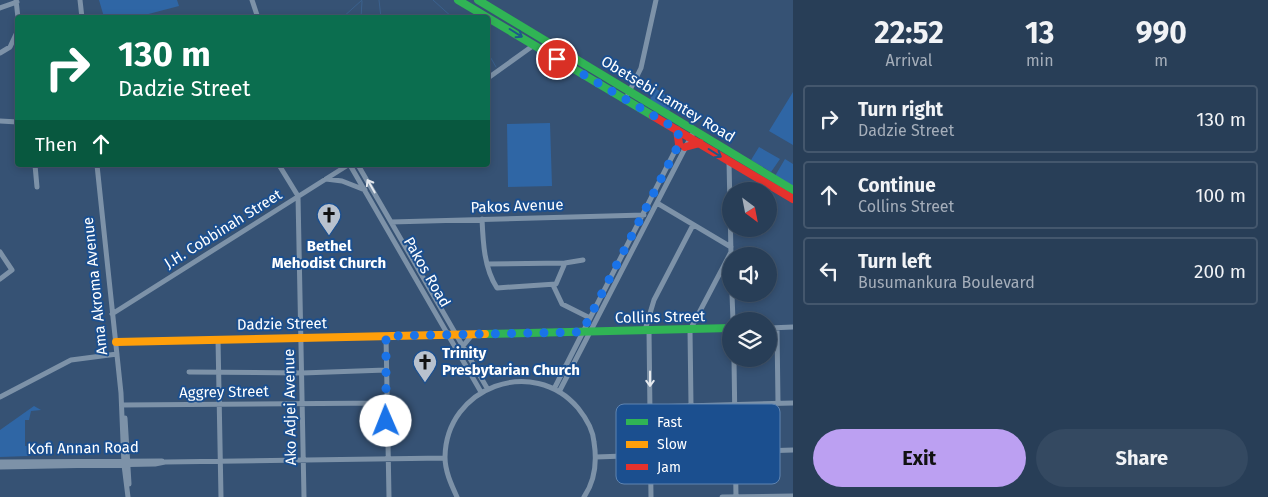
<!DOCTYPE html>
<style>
:root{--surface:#283e57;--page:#344961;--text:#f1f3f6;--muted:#a5aeba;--line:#44576d;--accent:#bca0f2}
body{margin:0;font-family:"Fira Sans",sans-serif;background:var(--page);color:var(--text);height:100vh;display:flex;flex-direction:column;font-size:19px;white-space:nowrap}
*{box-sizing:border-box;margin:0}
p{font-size:16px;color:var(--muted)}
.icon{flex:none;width:28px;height:28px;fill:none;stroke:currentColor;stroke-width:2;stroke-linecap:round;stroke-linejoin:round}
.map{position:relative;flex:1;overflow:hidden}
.panel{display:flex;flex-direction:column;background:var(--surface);width:475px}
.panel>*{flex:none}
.hud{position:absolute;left:15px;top:15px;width:475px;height:152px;border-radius:5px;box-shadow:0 2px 8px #0003,0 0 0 1px var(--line);background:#0b6e4f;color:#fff;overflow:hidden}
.needle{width:32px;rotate:148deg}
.tools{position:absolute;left:722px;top:182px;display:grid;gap:10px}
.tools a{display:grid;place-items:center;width:55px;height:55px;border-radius:50%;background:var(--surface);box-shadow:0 2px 8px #0003,0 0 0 1px var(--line);font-size:25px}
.pin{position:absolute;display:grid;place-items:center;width:42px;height:42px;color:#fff;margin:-21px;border:2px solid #fff;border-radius:50%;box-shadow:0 1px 5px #0007}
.me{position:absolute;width:55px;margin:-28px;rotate:359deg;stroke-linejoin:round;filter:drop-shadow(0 0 4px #0008)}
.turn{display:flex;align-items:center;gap:18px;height:105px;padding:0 20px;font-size:22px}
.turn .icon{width:65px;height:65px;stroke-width:2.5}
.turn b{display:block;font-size:35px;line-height:42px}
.then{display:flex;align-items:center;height:48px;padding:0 20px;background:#0003;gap:10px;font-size:19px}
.eta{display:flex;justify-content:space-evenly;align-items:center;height:85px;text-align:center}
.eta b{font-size:30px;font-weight:700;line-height:35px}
.cta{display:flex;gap:10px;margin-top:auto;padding:10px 20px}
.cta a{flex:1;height:58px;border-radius:30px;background:var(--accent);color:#111;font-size:20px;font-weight:700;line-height:58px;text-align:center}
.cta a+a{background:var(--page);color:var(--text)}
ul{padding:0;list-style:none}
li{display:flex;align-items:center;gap:15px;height:68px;margin:0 10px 8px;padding:0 10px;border:2px solid var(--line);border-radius:5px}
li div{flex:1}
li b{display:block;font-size:19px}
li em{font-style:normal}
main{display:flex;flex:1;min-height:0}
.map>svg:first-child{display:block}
.green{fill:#2f66a5}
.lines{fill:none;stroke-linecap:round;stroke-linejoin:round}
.stream{stroke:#3b618d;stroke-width:1}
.street{stroke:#7d92a8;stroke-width:5}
.fast{stroke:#30b455;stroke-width:8}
.slow{stroke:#ff9f0a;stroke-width:8}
.jam{stroke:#e5322d;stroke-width:8}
.oneway{stroke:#1d5989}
.oneway2{stroke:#e5e9ee}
.route{stroke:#1a73e8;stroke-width:9;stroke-dasharray:0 16.2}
.labels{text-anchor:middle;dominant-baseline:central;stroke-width:4;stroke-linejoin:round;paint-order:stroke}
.street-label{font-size:15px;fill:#fff;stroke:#1b4f8f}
.poi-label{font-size:15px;font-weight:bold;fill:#fff;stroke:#1b4f8f}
.key{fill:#1b4f8f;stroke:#5f84b1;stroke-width:1}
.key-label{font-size:14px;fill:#fff}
</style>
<main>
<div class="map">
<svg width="793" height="497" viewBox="0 0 793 497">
<rect width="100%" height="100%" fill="#365274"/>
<!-- green -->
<path class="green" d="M 99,0 L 177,0 L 179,6 L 137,17 L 104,17 Z
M 653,87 L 675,101 L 668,113 L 650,102 Z
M 793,92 L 793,145 L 769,131 Z
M 550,123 L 552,186 L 508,187 L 507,124 Z
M 759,147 L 780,159 L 771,172 L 751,160 Z
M 785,159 L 793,164 L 793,187 L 775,176 Z
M 34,406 L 41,410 L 31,411 L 29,420 L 25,420 L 25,446 L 29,446 L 29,456 L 0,457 L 0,430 Z"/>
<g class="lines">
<!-- stream -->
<path class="stream" d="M 379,0 L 381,18
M 433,0 L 453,18
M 342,18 L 362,0
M 361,18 L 362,1
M 488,53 L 496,67"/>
<!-- street -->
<path class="street" d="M 16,0 L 18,18
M 80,0 L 82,18
M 252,0 L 258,18
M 0,8 L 17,2
M 0,53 L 10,47 L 18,30
M 488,78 L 534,45
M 628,94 L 641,68 L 656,0
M 0,121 L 18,122
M 729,161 L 731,254
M 35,165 L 37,187
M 97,165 L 121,393 L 124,465 L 128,497
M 279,165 L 298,196 L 304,497
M 350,165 L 481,392
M 358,165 L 487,388
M 326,179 L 342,181 L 365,190
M 657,203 L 731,247
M 482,219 C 483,242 484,268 497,288 L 556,284 L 565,263 L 487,264
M 391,222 L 644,215
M 0,252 L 12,270 L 0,279
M 565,263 L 583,260
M 553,285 L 562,304 L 590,318
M 732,294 L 733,321
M 112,314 L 348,165
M 769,328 L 793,327
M 777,328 L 778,403
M 645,330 L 654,300 L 693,225
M 649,330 L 651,497
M 386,336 L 389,497
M 218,339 L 221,497
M 463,346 L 472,335
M 734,359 L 736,497
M 189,372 L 302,373 L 386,370
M 554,389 L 679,143
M 559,392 L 694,131
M 0,397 L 71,360 L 117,354
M 122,405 L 386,403
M 691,405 L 690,330 L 731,252
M 650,407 L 793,403
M 125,418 L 129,484
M 596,457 L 793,450
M 0,462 L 162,461
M 0,467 L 155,464 L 165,462 L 445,458
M 457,497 C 451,484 445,471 445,457 C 446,387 533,355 578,408 C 586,418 593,429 594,442 C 597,461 595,481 584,497
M 722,497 L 793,496"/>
<!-- fast -->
<path class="fast" d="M 458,0 L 653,116
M 478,0 L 793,190
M 485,334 L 731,328"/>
<!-- slow -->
<path class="slow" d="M 116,342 L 485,334"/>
<!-- jam -->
<path class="jam" d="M 653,116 L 793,199
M 677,130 L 679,144
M 685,147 L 700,143"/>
</g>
<!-- one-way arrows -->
<defs><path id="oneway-shaft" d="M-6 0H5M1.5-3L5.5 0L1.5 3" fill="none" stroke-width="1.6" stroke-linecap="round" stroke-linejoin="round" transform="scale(1.25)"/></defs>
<g class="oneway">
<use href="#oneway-shaft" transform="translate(516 33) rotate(32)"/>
<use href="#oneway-shaft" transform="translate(715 153) rotate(32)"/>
</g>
<g class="oneway2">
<use href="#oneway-shaft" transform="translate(371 186) rotate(-120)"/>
<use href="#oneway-shaft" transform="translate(650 379) rotate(90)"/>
</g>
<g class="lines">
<!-- route -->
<path class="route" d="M 386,421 L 386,336 L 582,332 L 679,144 L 678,130 L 557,59"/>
</g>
<!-- icons -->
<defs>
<g id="church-pin" transform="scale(1.25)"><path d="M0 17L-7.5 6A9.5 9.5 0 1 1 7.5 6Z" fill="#b9c2ce" stroke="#1b4f8f"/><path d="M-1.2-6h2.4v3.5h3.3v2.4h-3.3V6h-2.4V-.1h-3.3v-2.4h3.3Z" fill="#111"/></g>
</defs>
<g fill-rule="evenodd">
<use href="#church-pin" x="329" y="215"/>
<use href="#church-pin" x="425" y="362"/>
</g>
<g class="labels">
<!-- street labels -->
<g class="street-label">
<text transform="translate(668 99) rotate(31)">Obetsebi Lamtey Road</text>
<text transform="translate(517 206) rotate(-2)">Pakos Avenue</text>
<text transform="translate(223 229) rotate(-32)">J.H. Cobbinah Street</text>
<text transform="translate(427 272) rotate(60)">Pakos Road</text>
<text transform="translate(95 286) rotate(-96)">Ama Akroma Avenue</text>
<text transform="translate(660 317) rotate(-1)">Collins Street</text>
<text transform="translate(282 324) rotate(-1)">Dadzie Street</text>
<text transform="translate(224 392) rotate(-1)">Aggrey Street</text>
<text transform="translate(290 407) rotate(-91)">Ako Adjei Avenue</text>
<text transform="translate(83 448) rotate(-1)">Kofi Annan Road</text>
</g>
<!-- poi labels -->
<g class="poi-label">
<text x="329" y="246">Bethel<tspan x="329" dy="17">Mehodist Church</tspan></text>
<text x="442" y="353" text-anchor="start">Trinity<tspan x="442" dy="17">Presbytarian Church</tspan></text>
</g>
</g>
<!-- legend -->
<rect x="616" y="404" width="164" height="80" rx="8" class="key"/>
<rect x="626" y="419" width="22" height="6" fill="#30b455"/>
<rect x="626" y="441" width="22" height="7" fill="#ff9f0a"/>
<rect x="626" y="464" width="22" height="6" fill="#e5322d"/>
<g class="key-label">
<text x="657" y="427">Fast</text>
<text x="657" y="449">Slow</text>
<text x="657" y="472">Jam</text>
</g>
</svg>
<div class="tools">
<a><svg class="needle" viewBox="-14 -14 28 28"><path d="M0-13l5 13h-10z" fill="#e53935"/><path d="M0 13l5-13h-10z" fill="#a5aeba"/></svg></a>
<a><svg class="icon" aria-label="sound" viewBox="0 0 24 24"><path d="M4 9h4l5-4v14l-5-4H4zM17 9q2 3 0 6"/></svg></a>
<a><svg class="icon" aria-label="layers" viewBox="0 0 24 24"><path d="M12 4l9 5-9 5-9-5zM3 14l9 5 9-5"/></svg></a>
</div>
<div class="pin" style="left:557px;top:59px;background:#d93025"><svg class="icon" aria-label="arrive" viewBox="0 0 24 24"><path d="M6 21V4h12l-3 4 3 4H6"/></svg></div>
<svg class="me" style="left:386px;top:421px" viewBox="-20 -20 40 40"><circle r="19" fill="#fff"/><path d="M0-13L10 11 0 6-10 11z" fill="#1a73e8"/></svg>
<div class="hud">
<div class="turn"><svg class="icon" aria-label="right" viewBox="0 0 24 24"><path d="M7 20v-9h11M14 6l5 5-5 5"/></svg><div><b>130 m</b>Dadzie Street</div></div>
<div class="then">Then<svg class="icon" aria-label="ahead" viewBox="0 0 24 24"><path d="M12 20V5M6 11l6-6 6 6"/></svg></div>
</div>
</div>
<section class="panel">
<div class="eta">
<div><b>22:52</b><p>Arrival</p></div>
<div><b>13</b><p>min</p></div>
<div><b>990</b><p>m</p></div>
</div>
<ul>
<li><svg class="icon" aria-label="right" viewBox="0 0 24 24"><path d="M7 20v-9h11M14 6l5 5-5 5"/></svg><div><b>Turn right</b><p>Dadzie Street</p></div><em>130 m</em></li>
<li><svg class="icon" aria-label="ahead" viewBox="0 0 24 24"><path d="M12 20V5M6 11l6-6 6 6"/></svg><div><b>Continue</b><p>Collins Street</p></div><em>100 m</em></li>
<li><svg class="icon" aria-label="left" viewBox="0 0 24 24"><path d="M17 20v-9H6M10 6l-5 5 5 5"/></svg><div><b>Turn left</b><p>Busumankura Boulevard</p></div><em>200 m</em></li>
</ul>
<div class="cta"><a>Exit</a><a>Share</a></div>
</section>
</main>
